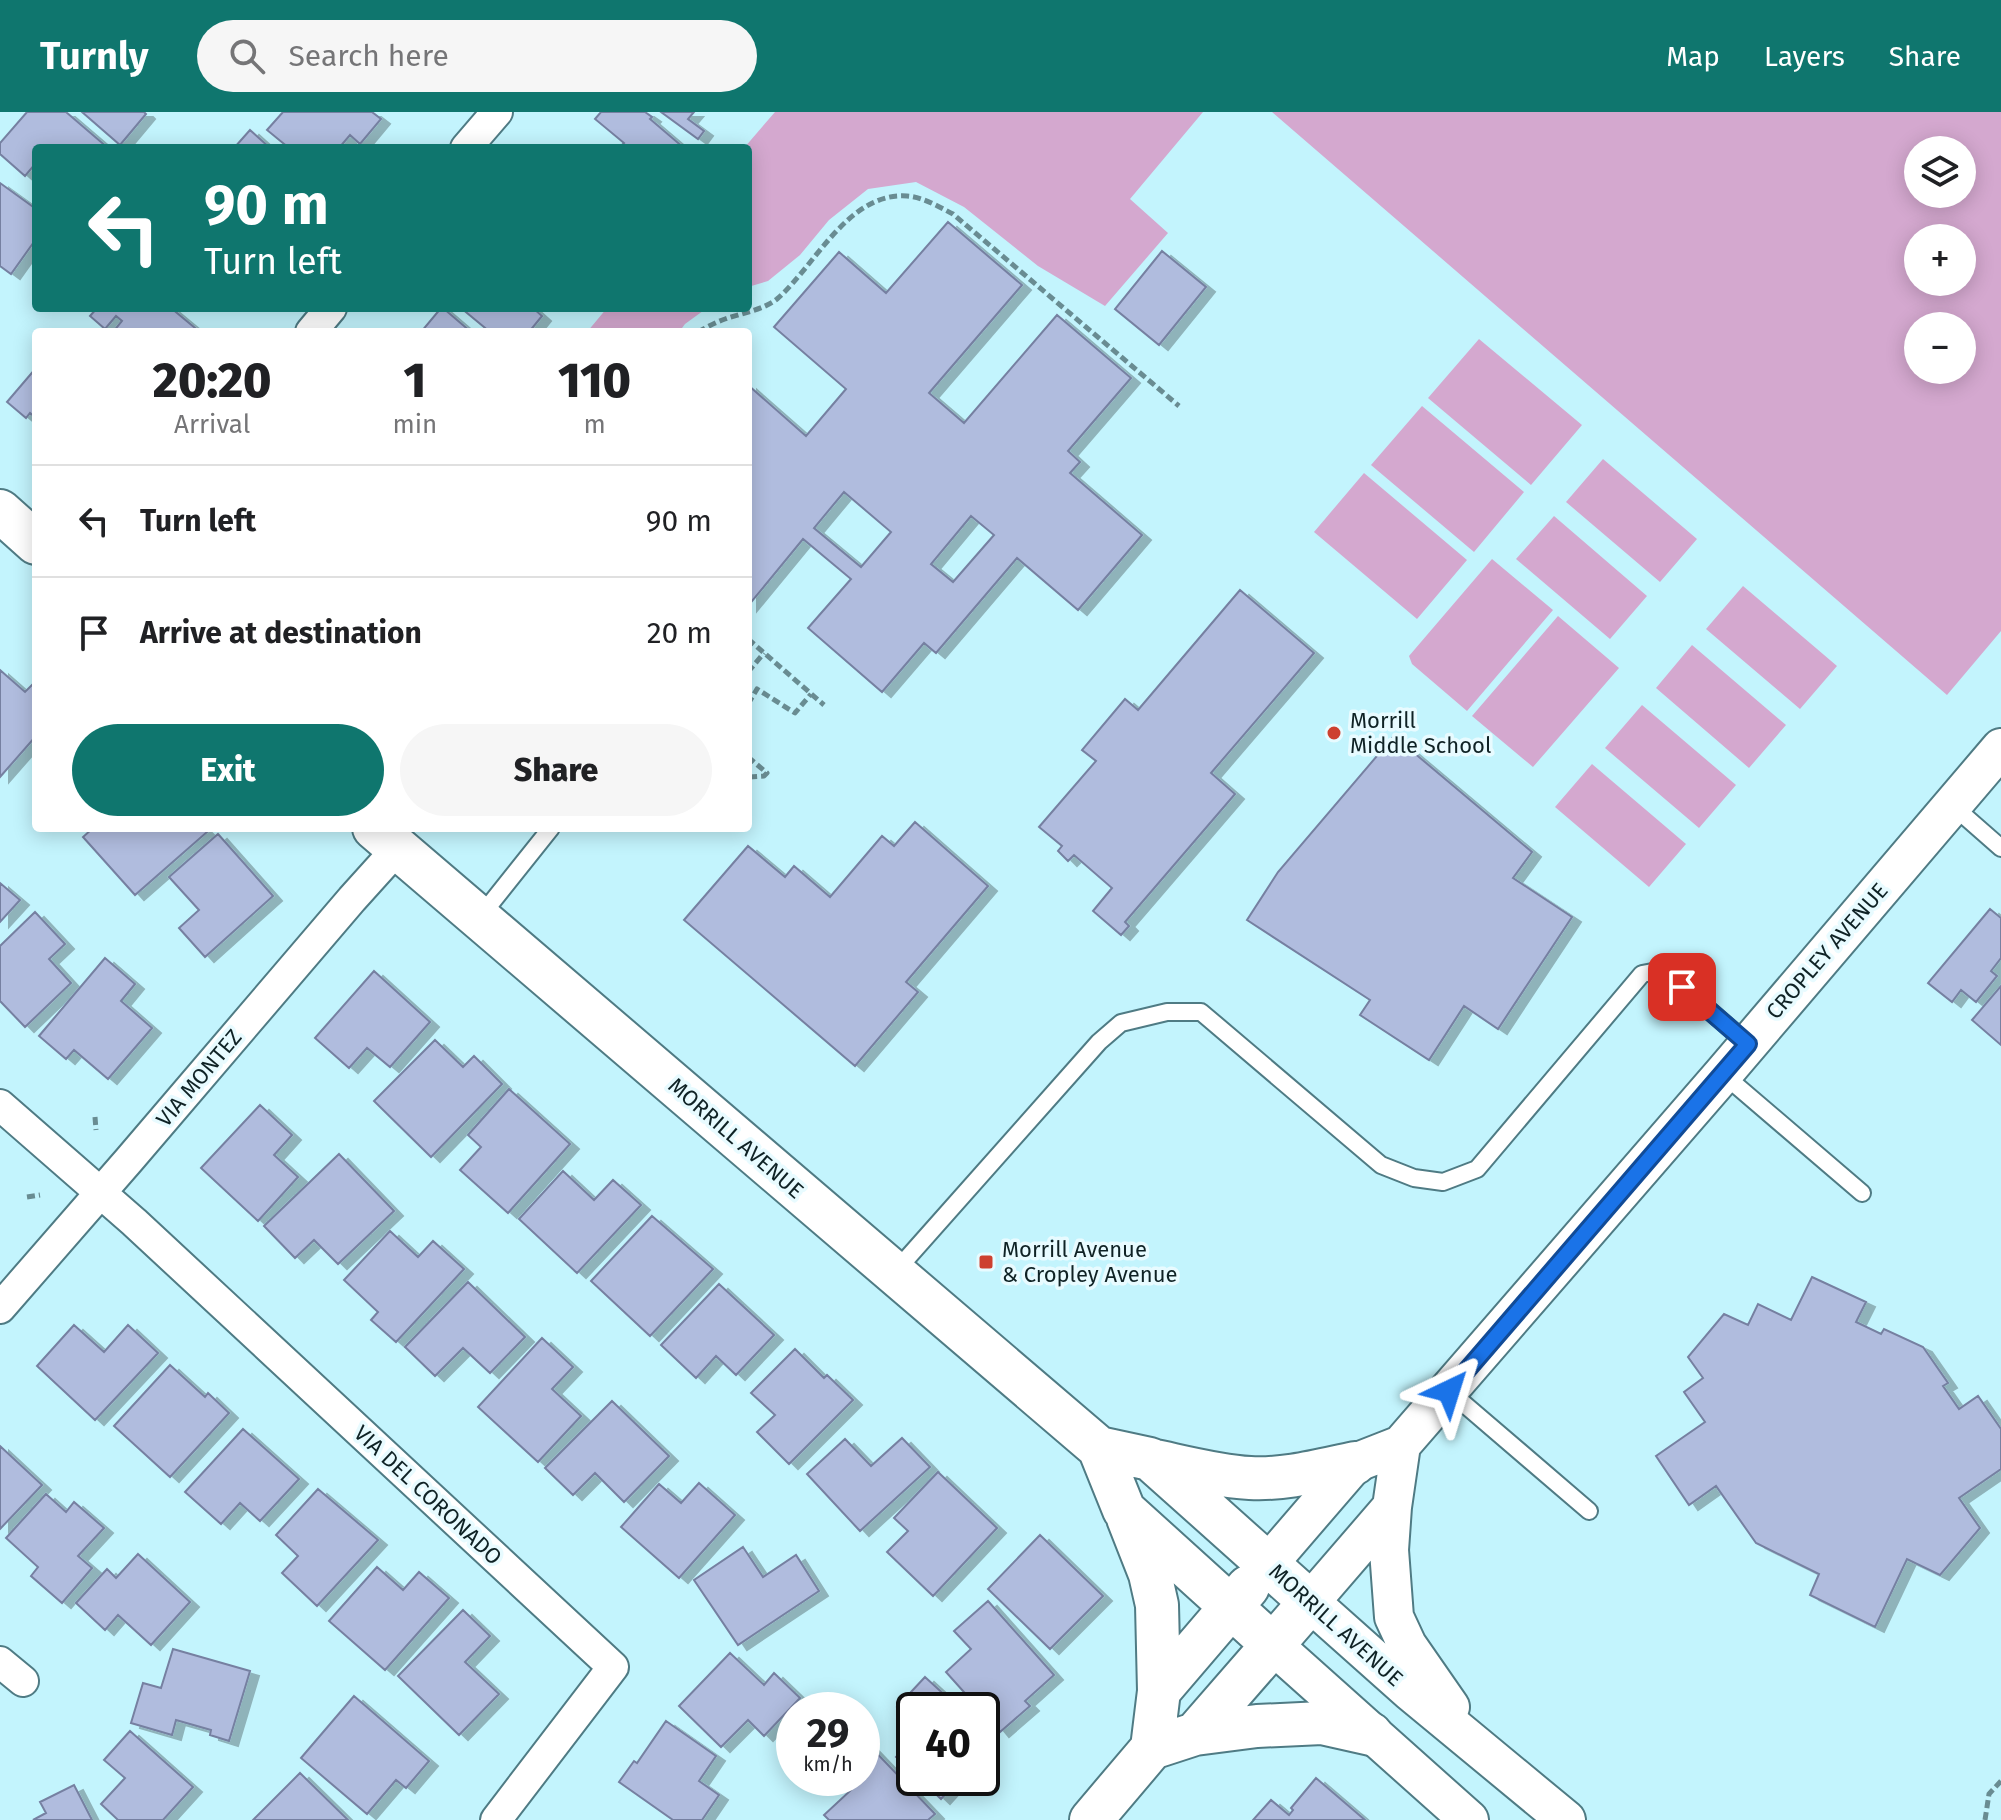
<!DOCTYPE html>
<meta charset="utf-8">
<style>
:root{--surface:#fff;--page:#f6f6f6;--text:#202124;--muted:#757577;--line:#e0e0e0;--accent:#0f766e}
body{margin:0;font-family:"Fira Sans",sans-serif;background:var(--page);color:var(--text);height:100vh;display:flex;flex-direction:column;font-size:30px;white-space:nowrap}
*{box-sizing:border-box;margin:0}
p{font-size:26px;color:var(--muted)}
.icon{flex:none;width:44px;height:44px;fill:none;stroke:currentColor;stroke-width:2;stroke-linecap:round;stroke-linejoin:round}
.map{position:relative;flex:1;overflow:hidden}
.drawer{position:absolute;left:32px;top:216px;width:720px;height:504px;display:flex;flex-direction:column;background:var(--surface);border-radius:8px;box-shadow:0 4px 20px #0003}
.drawer>*{flex:none}
.hud{position:absolute;left:32px;top:32px;width:720px;height:168px;border-radius:8px;box-shadow:0 4px 20px #0003;background:#0f766e;color:#fff;overflow:hidden}
.controls{position:absolute;left:1904px;top:24px;display:grid;gap:16px}
.controls a{display:grid;place-items:center;width:72px;height:72px;border-radius:50%;background:var(--surface);box-shadow:0 4px 20px #0003;font-size:40px}
.speed{position:absolute;left:776px;top:1580px;display:flex;gap:16px;font-size:40px;font-weight:700;text-align:center}
.speed>*{display:grid;place-content:center;width:104px;height:104px;border-radius:50%;background:var(--surface);box-shadow:0 4px 20px #0003;line-height:1}
.speed small{font-size:20px;font-weight:400}
.speed .limit{border:4px solid #111;border-radius:12px;background:#fff;color:#111}
.pin{position:absolute;display:grid;place-items:center;width:68px;height:68px;color:#fff;margin:-34px;border-radius:16px;box-shadow:0 4px 12px #0006}
.me{position:absolute;width:88px;margin:-44px;rotate:41deg;stroke-linejoin:round;filter:drop-shadow(0 0 6px #0008)}
.turn{display:flex;align-items:center;gap:28px;height:168px;padding:0 40px;font-size:36px}
.turn .icon{width:104px;height:104px;stroke-width:2.5}
.turn b{display:block;font-size:56px;line-height:68px}
.eta{display:flex;justify-content:space-evenly;align-items:center;height:136px;text-align:center}
.eta b{font-size:48px;font-weight:800;line-height:56px}
.cta{display:flex;gap:16px;margin-top:auto;padding:16px 40px}
.cta a{flex:1;height:92px;border-radius:48px;background:var(--accent);color:#fff;font-size:32px;font-weight:800;line-height:92px;text-align:center}
.cta a+a{background:var(--page);color:var(--text)}
ul{padding:0;list-style:none}
li{display:flex;align-items:center;gap:24px;height:112px;padding:0 40px;border-top:2px solid var(--line)}
li div{flex:1}
li b{display:block;font-size:30px}
li em{font-style:normal}
header{display:flex;align-items:center;gap:48px;box-sizing:border-box;height:112px;padding:0 40px;background:var(--accent);color:#fff}
header strong{font-size:38px}
nav{display:flex;gap:44px;margin-inline-start:auto;font-size:28px}
.search{width:560px;height:72px;background:var(--page);display:flex;align-items:center;gap:20px;box-sizing:border-box;padding:0 28px;border-radius:44px;color:var(--muted);font-size:30px}
.map>svg:first-child{display:block}
.green{fill:#d4a8cf;fill-rule:evenodd}
.building{fill:#b0bcde;stroke:#7680a1;stroke-width:2;fill-rule:evenodd;filter:url(#shadow)}
.lines{fill:none;stroke-linecap:round;stroke-linejoin:round}
.service-casing{stroke:#4f7b84;stroke-width:20}
.minor-casing{stroke:#4f7b84;stroke-width:34}
.tertiary-casing{stroke:#4f7b84;stroke-width:42}
.secondary-casing{stroke:#4f7b84;stroke-width:46}
.path{stroke:#698c92;stroke-width:5;stroke-dasharray:8 4;stroke-linecap:butt}
.service{stroke:#fff;stroke-width:16}
.minor{stroke:#fff;stroke-width:30}
.tertiary{stroke:#fff;stroke-width:38}
.secondary{stroke:#fff;stroke-width:42}
.route-casing{stroke:#114b97;stroke-width:20}
.route{stroke:#1a73e8;stroke-width:14}
.poi-dot{fill:#cd402f;stroke:#e8fbff;stroke-width:3}
.labels{text-anchor:middle;dominant-baseline:central;stroke-width:7;stroke-linejoin:round;paint-order:stroke}
.poi-label{font-size:22px;fill:#0f2225;stroke:#e8fbff;text-anchor:start}
.street-label{font-size:22px;fill:#0f2225;stroke:#e8fbff}
</style>
<header>
<strong>Turnly</strong>
<div class="search"><svg class="icon" aria-label="search" viewBox="0 0 24 24"><circle cx="10" cy="10" r="6"/><path d="M15 15l6 6"/></svg>Search here</div>
<nav><a>Map</a><a>Layers</a><a>Share</a></nav>
</header>
<div class="map">
<svg width="2001" height="1708" viewBox="0 0 2001 1708">
<defs>
<filter id="shadow"><feDropShadow dx="9" dy="5" stdDeviation="0" flood-color="#0004"/></filter>
</defs>
<rect width="100%" height="100%" fill="#c3f4fd"/>
<!-- green -->
<path class="green" d="M 775,0 L 1203,0 L 1130,87 L 1168,121 L 1105,194 L 1038,154 L 964,95 L 916,70 L 868,77 L 829,108 L 800,143 L 768,169 L 748,175 L 748,36 L 744,36 Z
M 1272,0 L 2001,0 L 2001,519 L 1947,583 ZM 1918,38 L 1962,38 L 1962,82 L 1918,82 ZM 1918,126 L 1962,126 L 1962,170 L 1918,170 ZM 1918,214 L 1962,214 L 1962,258 L 1918,258 Z
M 607,196 L 707,196 L 685,212 L 679,220 L 587,220 Z
M 1479,227 L 1582,313 L 1531,373 L 1428,286 Z
M 1422,294 L 1524,380 L 1474,440 L 1371,353 Z
M 1603,347 L 1697,427 L 1660,470 L 1566,390 Z
M 1364,361 L 1467,448 L 1417,507 L 1314,420 Z
M 1554,404 L 1647,484 L 1610,527 L 1516,447 Z
M 1492,447 L 1553,498 L 1467,599 L 1412,552 L 1409,544 Z
M 1743,474 L 1837,554 L 1800,597 L 1706,517 Z
M 1558,504 L 1619,556 L 1533,655 L 1472,604 Z
M 1692,533 L 1786,613 L 1749,656 L 1656,576 Z
M 1642,593 L 1736,673 L 1699,716 L 1605,636 Z
M 1592,652 L 1686,732 L 1649,775 L 1555,695 Z"/>
<!-- building -->
<path class="building" d="M 27,0 L 66,0 L 108,36 L 36,36 L 36,51 L 25,64 L 0,42 L 0,31 Z
M 82,0 L 144,0 L 146,2 L 120,33 Z
M 283,0 L 372,0 L 381,7 L 360,32 L 350,23 L 339,36 L 289,36 L 267,18 Z
M 601,0 L 645,0 L 652,5 L 650,7 L 684,36 L 619,36 L 624,31 L 595,7 Z
M 661,0 L 694,0 L 688,7 L 704,19 L 698,27 Z
M 250,18 L 270,36 L 234,36 Z
M 0,71 L 36,97 L 36,127 L 11,162 L 0,154 Z
M 948,110 L 1022,173 L 929,281 L 964,311 L 1057,203 L 1131,266 L 1068,339 L 1080,350 L 1070,361 L 1142,423 L 1078,498 L 1017,446 L 936,541 L 924,531 L 882,580 L 808,516 L 851,467 L 803,427 L 748,494 L 748,273 L 806,324 L 846,277 L 774,215 L 839,140 L 886,181 ZM 844,380 L 891,420 L 861,455 L 814,416 ZM 971,404 L 994,423 L 953,470 L 931,452 Z
M 1162,139 L 1206,175 L 1159,233 L 1115,197 Z
M 97,196 L 171,196 L 195,216 L 192,220 L 113,220 L 122,209 L 116,204 L 105,217 L 90,204 Z
M 441,196 L 443,196 L 471,220 L 421,220 Z
M 461,196 L 533,196 L 542,204 L 529,220 L 490,220 Z
M 36,256 L 36,306 L 30,301 L 26,306 L 7,290 Z
M 1240,478 L 1314,541 L 1211,661 L 1235,682 L 1125,810 L 1129,814 L 1121,823 L 1093,799 L 1112,776 L 1074,743 L 1068,749 L 1058,739 L 1062,734 L 1039,715 L 1096,649 L 1082,638 L 1125,587 L 1138,598 Z
M 0,558 L 25,580 L 35,570 L 36,571 L 36,624 L 0,665 Z
M 1394,624 L 1532,740 L 1513,766 L 1572,805 L 1498,917 L 1464,894 L 1429,948 L 1360,903 L 1370,888 L 1247,808 L 1278,760 Z
M 915,710 L 988,774 L 906,870 L 918,880 L 855,954 L 684,808 L 748,734 L 785,765 L 794,754 L 830,785 L 882,724 L 894,734 Z
M 93,716 L 203,716 L 207,720 L 135,783 L 83,725 Z
M 218,722 L 273,784 L 205,845 L 179,816 L 199,798 L 169,765 Z
M 0,771 L 20,788 L 0,810 Z
M 1990,797 L 2001,806 L 2001,846 L 1991,859 L 1997,864 L 1976,890 L 1961,878 L 1952,890 L 1928,871 Z
M 35,800 L 65,832 L 49,847 L 71,871 L 25,915 L 0,889 L 0,834 Z
M 105,846 L 135,872 L 121,889 L 152,916 L 108,967 L 74,938 L 66,947 L 39,924 Z
M 374,859 L 430,910 L 390,955 L 367,936 L 349,956 L 315,926 Z
M 2001,874 L 2001,933 L 1972,908 Z
M 435,928 L 463,955 L 474,944 L 502,972 L 431,1045 L 374,989 Z
M 509,977 L 570,1032 L 508,1101 L 460,1058 L 481,1035 L 468,1023 Z
M 260,993 L 292,1023 L 274,1043 L 298,1065 L 258,1109 L 201,1056 Z
M 339,1042 L 394,1099 L 338,1152 L 314,1128 L 295,1146 L 264,1114 Z
M 563,1059 L 594,1088 L 613,1068 L 641,1093 L 577,1161 L 519,1107 Z
M 652,1104 L 713,1157 L 650,1224 L 591,1169 Z
M 390,1119 L 418,1145 L 433,1129 L 464,1157 L 396,1230 L 371,1208 L 378,1200 L 344,1168 Z
M 1812,1165 L 1866,1190 L 1856,1210 L 1881,1222 L 1884,1217 L 1923,1235 L 1948,1271 L 1943,1274 L 1959,1297 L 1978,1284 L 2001,1317 L 2001,1357 L 1959,1386 L 1980,1416 L 1940,1463 L 1907,1447 L 1875,1515 L 1810,1483 L 1819,1462 L 1756,1431 L 1716,1374 L 1689,1393 L 1656,1344 L 1705,1310 L 1684,1280 L 1703,1266 L 1688,1245 L 1724,1202 L 1748,1213 L 1758,1192 L 1791,1208 Z
M 468,1170 L 525,1225 L 490,1261 L 463,1236 L 435,1264 L 405,1235 Z
M 719,1172 L 774,1223 L 736,1263 L 716,1244 L 696,1266 L 661,1233 Z
M 74,1213 L 104,1240 L 128,1213 L 158,1241 L 95,1308 L 37,1254 Z
M 542,1226 L 573,1255 L 552,1277 L 581,1304 L 538,1350 L 478,1295 Z
M 795,1237 L 824,1266 L 827,1263 L 853,1288 L 789,1352 L 757,1320 L 775,1303 L 751,1281 Z
M 170,1253 L 205,1285 L 208,1281 L 229,1301 L 170,1365 L 114,1314 Z
M 612,1289 L 669,1344 L 624,1390 L 595,1361 L 573,1383 L 545,1356 Z
M 243,1317 L 299,1367 L 260,1409 L 240,1391 L 221,1412 L 185,1380 Z
M 902,1326 L 930,1355 L 860,1419 L 807,1362 L 845,1327 L 871,1354 Z
M 0,1334 L 42,1373 L 0,1417 Z
M 938,1360 L 997,1416 L 933,1484 L 887,1440 L 908,1419 L 894,1406 Z
M 699,1371 L 735,1403 L 679,1466 L 621,1415 L 659,1372 L 681,1391 Z
M 318,1377 L 378,1428 L 317,1494 L 282,1461 L 298,1444 L 276,1423 Z
M 46,1382 L 66,1400 L 74,1390 L 104,1416 L 78,1444 L 92,1456 L 62,1491 L 31,1464 L 38,1455 L 6,1426 Z
M 1040,1423 L 1103,1484 L 1050,1537 L 988,1477 Z
M 743,1435 L 763,1465 L 796,1443 L 819,1479 L 738,1533 L 694,1468 Z
M 138,1442 L 190,1490 L 151,1533 L 118,1503 L 105,1518 L 76,1491 L 107,1457 L 116,1466 Z
M 377,1455 L 403,1478 L 419,1460 L 449,1486 L 385,1558 L 329,1509 Z
M 988,1489 L 1054,1563 L 1025,1589 L 1030,1594 L 1000,1620 L 982,1598 L 980,1598 L 946,1560 L 971,1537 L 954,1519 Z
M 463,1498 L 490,1524 L 465,1550 L 499,1582 L 459,1623 L 398,1564 Z
M 173,1537 L 250,1559 L 229,1629 L 210,1623 L 211,1618 L 176,1608 L 172,1623 L 131,1611 L 143,1571 L 161,1576 Z
M 730,1541 L 764,1573 L 774,1561 L 800,1586 L 764,1624 L 748,1608 L 721,1635 L 679,1594 Z
M 925,1565 L 961,1598 L 914,1598 L 914,1611 L 897,1595 Z
M 354,1584 L 429,1649 L 406,1676 L 396,1668 L 367,1702 L 301,1646 Z
M 666,1609 L 716,1644 L 699,1669 L 719,1683 L 702,1708 L 673,1708 L 619,1670 L 634,1649 L 637,1651 Z
M 130,1619 L 193,1675 L 163,1708 L 118,1708 L 101,1692 L 125,1666 L 104,1648 Z
M 914,1625 L 914,1662 L 896,1645 Z
M 866,1630 L 935,1702 L 928,1708 L 829,1708 L 824,1703 L 851,1678 L 840,1666 L 862,1666 L 862,1634 Z
M 300,1661 L 348,1708 L 253,1708 Z
M 919,1666 L 960,1666 L 941,1687 Z
M 1316,1666 L 1365,1708 L 1253,1708 L 1271,1688 L 1289,1703 L 1293,1698 L 1291,1696 Z
M 74,1673 L 92,1708 L 33,1708 L 46,1701 L 40,1690 Z"/>
<g class="lines">
<!-- service casing -->
<g class="service-casing">
<path id="service" d="M 1952,693 L 2001,736
M 480,805 L 551,716
M 1723,962 L 1862,1081
M 894,1161 L 1099,930 L 1121,911 L 1167,900 L 1201,900 L 1381,1053 L 1414,1066 L 1443,1070 L 1477,1057 L 1642,862 L 1663,858 L 1748,932
M 1449,1279 L 1589,1399"/>
</g>
<!-- minor casing -->
<g class="minor-casing">
<path id="minor" d="M 466,36 L 497,0
M 311,220 L 331,196
M 0,993 L 134,1110 L 613,1555 L 496,1708
M 0,1196 L 129,1048 L 352,787 L 398,736
M 0,1550 L 23,1569"/>
</g>
<!-- tertiary casing -->
<g class="tertiary-casing">
<path id="tertiary" d="M 1401,1333 L 1392,1395 L 1310,1490 L 1410,1579 L 1566,1708
M 1392,1395 L 1389,1438 L 1394,1505 L 1407,1533 L 1450,1595
M 1268,1452 L 1355,1351 L 1401,1333 L 1723,962 L 2001,636
M 1273,1533 L 1469,1708"/>
</g>
<!-- secondary casing -->
<g class="secondary-casing">
<path id="secondary" d="M 0,399 L 36,431
M 374,716 L 1099,1336 L 1124,1398 L 1273,1533
M 1151,1348 C 1184,1355 1217,1364 1250,1366 C 1285,1368 1321,1358 1355,1351
M 1128,1406 L 1150,1462 L 1157,1493 L 1159,1579
M 1195,1622 L 1257,1614 L 1322,1611 L 1371,1622
M 1152,1636 L 1159,1579 L 1248,1475
M 1091,1708 L 1152,1636 L 1195,1622 L 1310,1490 L 1150,1347 L 1099,1336"/>
</g>
<!-- path -->
<path class="path" d="M 698,220 C 707,215 716,210 725,207 C 742,201 763,198 777,187 C 816,153 848,80 907,84 C 923,85 939,95 953,102 L 1179,294
M 748,527 L 824,593
M 748,560 L 764,541
M 748,592 L 757,577 L 795,601 L 811,582
M 748,645 L 767,661 L 764,664 L 748,665
M 95,1005 L 96,1018
M 27,1085 L 40,1083
M 1985,1708 L 1989,1682 L 2001,1669"/>
<!-- service -->
<use href="#service" class="service"/>
<!-- minor -->
<use href="#minor" class="minor"/>
<!-- tertiary -->
<use href="#tertiary" class="tertiary"/>
<!-- secondary -->
<use href="#secondary" class="secondary"/>
</g>
<g class="lines">
<!-- route casing -->
<g class="route-casing">
<path id="route" d="M 1449,1279 L 1748,932 L 1682,875"/>
</g>
<!-- route -->
<use href="#route" class="route"/>
</g>
<!-- markers -->
<g class="poi-dot">
<circle cx="1334" cy="621" r="8"/>
<rect x="978" y="1142" width="16" height="16" rx="4"/>
</g>
<g class="labels">
<!-- poi labels -->
<g class="poi-label">
<text x="1350" y="608">Morrill<tspan x="1350" dy="25">Middle School</tspan></text>
<text x="1002" y="1137">Morrill Avenue<tspan x="1002" dy="25">&amp; Cropley Avenue</tspan></text>
</g>
<!-- street labels -->
<g class="street-label">
<text transform="translate(1827 839) rotate(-49)">CROPLEY AVENUE</text>
<text transform="translate(199 966) rotate(-50)">VIA MONTEZ</text>
<text transform="translate(736 1026) rotate(41)">MORRILL AVENUE</text>
<text transform="translate(428 1383) rotate(43)">VIA DEL CORONADO</text>
<text transform="translate(1336 1513) rotate(42)">MORRILL AVENUE</text>
</g>
</g>
</svg>
<div class="controls">
<a><svg class="icon" aria-label="layers" viewBox="0 0 24 24"><path d="M12 4l9 5-9 5-9-5zM3 14l9 5 9-5"/></svg></a>
<a>+</a>
<a>−</a>
</div>
<div class="speed"><div>29<small>km/h</small></div><div class="limit">40</div></div>
<div class="pin" style="left:1682px;top:875px;background:#d93025"><svg class="icon" aria-label="arrive" viewBox="0 0 24 24"><path d="M6 21V4h12l-3 4 3 4H6"/></svg></div>
<svg class="me" style="left:1449px;top:1279px" viewBox="-20 -20 40 40"><path d="M0-17L14 15 0 8-14 15z" fill="#1a73e8" stroke="#fff" stroke-width="4"/></svg>
<div class="hud">
<div class="turn"><svg class="icon" aria-label="left" viewBox="0 0 24 24"><path d="M17 20v-9H6M10 6l-5 5 5 5"/></svg><div><b>90 m</b>Turn left</div></div>
</div>
<section class="drawer">
<div class="eta">
<div><b>20:20</b><p>Arrival</p></div>
<div><b>1</b><p>min</p></div>
<div><b>110</b><p>m</p></div>
</div>
<ul>
<li><svg class="icon" aria-label="left" viewBox="0 0 24 24"><path d="M17 20v-9H6M10 6l-5 5 5 5"/></svg><div><b>Turn left</b></div><em>90 m</em></li>
<li><svg class="icon" aria-label="arrive" viewBox="0 0 24 24"><path d="M6 21V4h12l-3 4 3 4H6"/></svg><div><b>Arrive at destination</b></div><em>20 m</em></li>
</ul>
<div class="cta"><a>Exit</a><a>Share</a></div>
</section>
</div>
